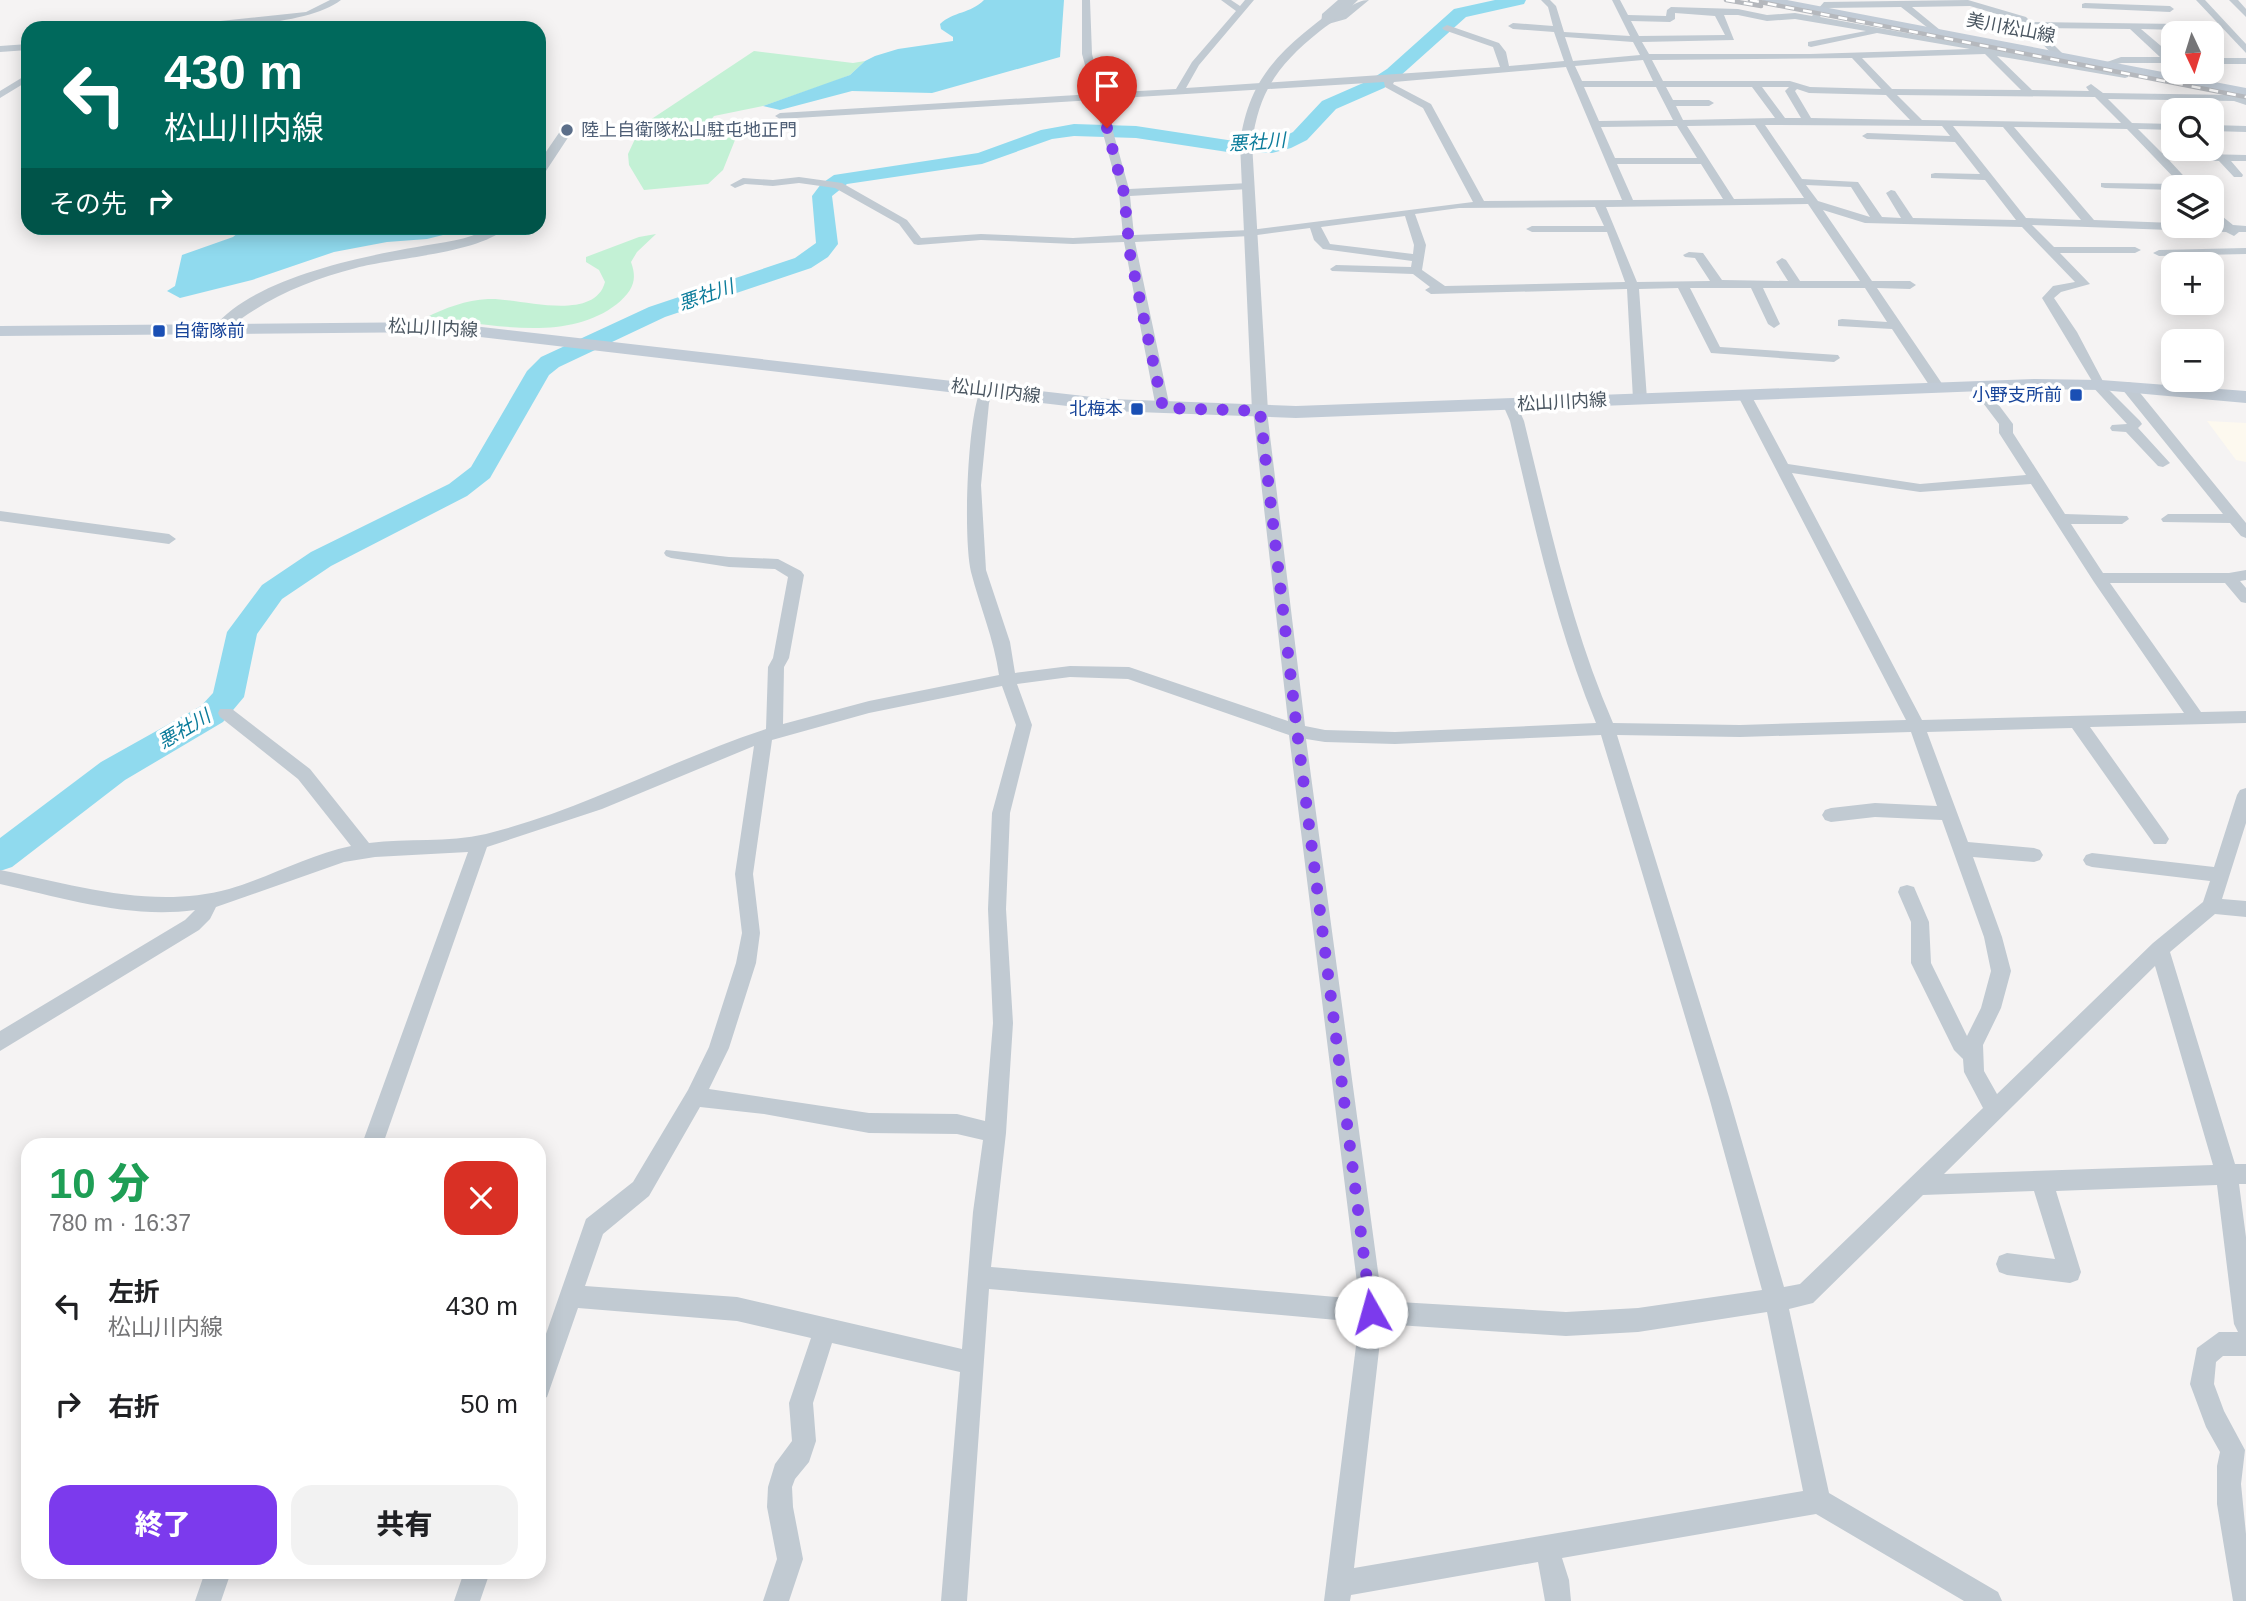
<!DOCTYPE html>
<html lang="ja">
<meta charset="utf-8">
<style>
:root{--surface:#fff;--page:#f2f2f2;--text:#202124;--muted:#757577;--accent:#7c3aed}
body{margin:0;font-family:Arial,"Noto Sans JP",sans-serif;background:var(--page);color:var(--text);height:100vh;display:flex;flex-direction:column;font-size:26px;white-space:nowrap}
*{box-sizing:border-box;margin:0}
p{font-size:23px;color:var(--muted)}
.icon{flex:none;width:38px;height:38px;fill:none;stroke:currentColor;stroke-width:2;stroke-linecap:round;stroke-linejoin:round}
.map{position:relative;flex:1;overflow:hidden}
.side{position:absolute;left:21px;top:1138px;width:525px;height:441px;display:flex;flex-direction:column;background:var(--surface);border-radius:21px;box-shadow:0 4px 18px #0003}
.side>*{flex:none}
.top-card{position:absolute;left:21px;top:21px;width:525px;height:214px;border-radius:21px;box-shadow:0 4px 18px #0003;background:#00695c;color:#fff;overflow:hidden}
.needle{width:46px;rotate:176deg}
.tools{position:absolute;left:2161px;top:21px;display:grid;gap:14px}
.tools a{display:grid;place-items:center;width:63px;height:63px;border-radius:14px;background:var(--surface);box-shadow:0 4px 18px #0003;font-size:35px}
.pin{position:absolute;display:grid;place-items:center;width:60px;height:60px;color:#fff;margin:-72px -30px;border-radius:50% 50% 50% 0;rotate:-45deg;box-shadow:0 0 7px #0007}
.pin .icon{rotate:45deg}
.me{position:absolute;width:77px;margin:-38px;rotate:353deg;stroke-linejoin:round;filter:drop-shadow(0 0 5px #0008)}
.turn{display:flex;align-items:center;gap:24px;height:147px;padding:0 28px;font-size:32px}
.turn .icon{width:91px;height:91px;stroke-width:2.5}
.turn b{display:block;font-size:49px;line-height:60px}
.then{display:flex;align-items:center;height:66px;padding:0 28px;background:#0003;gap:14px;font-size:26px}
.round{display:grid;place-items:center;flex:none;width:74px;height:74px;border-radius:21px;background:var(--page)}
.overview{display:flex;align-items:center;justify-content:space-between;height:119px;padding:0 28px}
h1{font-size:42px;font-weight:800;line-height:52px;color:#1e9e55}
.button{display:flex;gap:14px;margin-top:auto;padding:14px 28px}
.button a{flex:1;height:80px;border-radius:21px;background:var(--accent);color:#fff;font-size:28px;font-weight:800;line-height:80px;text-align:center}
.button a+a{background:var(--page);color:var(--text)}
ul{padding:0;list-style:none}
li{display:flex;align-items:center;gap:21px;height:98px;padding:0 28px}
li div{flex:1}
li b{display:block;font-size:26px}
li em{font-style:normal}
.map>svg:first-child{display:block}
.commercial{fill:#fdf9ef}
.green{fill:#c3f1d5}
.water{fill:#90daee}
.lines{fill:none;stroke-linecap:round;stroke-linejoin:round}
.river{fill:#90daee;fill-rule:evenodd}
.minor{fill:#c1cad2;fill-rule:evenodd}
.tertiary{fill:#c1cad2;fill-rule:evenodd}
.secondary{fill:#c1cbd6;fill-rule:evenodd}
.rail-casing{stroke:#b5b8bd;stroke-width:4.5}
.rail{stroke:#fff;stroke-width:2.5;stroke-dasharray:9;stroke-linecap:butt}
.route{stroke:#7c3aed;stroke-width:12;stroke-dasharray:0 21.6}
.service-dot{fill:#5c6f8a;stroke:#fff;stroke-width:2.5}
.transit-dot{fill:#1a4fb4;stroke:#fff;stroke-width:2.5}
.labels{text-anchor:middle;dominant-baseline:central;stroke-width:7;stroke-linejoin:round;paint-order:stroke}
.far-street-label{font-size:18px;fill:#4a5661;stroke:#fff}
.far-service-label{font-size:18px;fill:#4e5e75;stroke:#fff;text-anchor:start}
.far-transit-label{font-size:18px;fill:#164399;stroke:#fff;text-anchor:end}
.far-water-label{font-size:19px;font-style:italic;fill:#0c7c9b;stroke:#fff}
</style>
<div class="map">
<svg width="2246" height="1601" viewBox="0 0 2246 1601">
<rect width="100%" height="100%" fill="#f5f3f3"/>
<!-- commercial -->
<path class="commercial" d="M 2207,421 L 2246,423 L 2246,462 L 2236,460 Z"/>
<!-- green -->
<path class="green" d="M 754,51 L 853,63 L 865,61 L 850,75 L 835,81 L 763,106 L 714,116 L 711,120 C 723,130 732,125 745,122 L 750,123 L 735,140 L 723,170 L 708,184 L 644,190 L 629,165 L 628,154 L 641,126 Z
M 656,234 L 637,252 L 631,262 C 638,281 632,291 617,304 C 564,345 487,322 425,318 C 445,308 466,300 488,299 C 516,297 594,324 605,282 L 599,270 L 586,262 L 586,257 L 639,237 Z"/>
<!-- water -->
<path class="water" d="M 984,0 L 1064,0 L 1060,57 L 932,93 L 852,91 L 780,110 L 763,106 L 850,75 L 865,61 L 875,56 L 898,49 L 953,41 L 953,37 L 941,29 L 940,24 C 954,11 970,14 984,0 Z
M 244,228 L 471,228 L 427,239 L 387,242 L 334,252 L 252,280 L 180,298 L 167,291 L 175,286 L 182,255 L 233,237 Z"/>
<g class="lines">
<!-- river -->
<path class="river" d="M 1495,0 L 1526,0 L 1524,4 L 1466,17 L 1399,77 L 1384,88 L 1336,109 L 1307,140 L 1291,148 L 1272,153 L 1234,153 L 1136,138 L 1074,136 L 1052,139 L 982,164 L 847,184 L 832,196 L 838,244 L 828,257 L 811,268 L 665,317 L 559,367 L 549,375 L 490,478 L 467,496 L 331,566 L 282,599 L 257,634 L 244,697 L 223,722 L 125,780 L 12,867 L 0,871 L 0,838 L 101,762 L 201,706 L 213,693 L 227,632 L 262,585 L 311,552 L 449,484 L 471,467 L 527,371 L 541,357 L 649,307 L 795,258 L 816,243 L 812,196 L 821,184 L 834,175 L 978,153 L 1041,130 L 1074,124 L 1136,126 L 1234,141 L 1277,140 L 1293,132 L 1322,101 L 1370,80 L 1387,69 L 1454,9 Z"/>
<!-- minor -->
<path class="minor" d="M 330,0 L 341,0 C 309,25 219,28 177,28 L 182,25 L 306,12 Z
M 1082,0 L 1090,0 L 1092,54 L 1102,93 L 1176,89 L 1192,62 L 1236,11 L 1221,0 L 1231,0 L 1240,6 L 1245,0 L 1254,0 L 1199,65 L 1186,88 L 1500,67 L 1493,47 L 1444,30 L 1442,28 L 1447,25 L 1499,43 L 1506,52 L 1509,66 L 1564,61 L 1554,32 L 1513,29 L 1508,26 L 1513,23 L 1553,26 L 1548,7 L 1541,0 L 1550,0 L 1556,6 L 1564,32 L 1630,36 L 1612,0 L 1620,0 L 1628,15 L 1666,16 L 1667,10 L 1671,7 L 1738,9 L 1767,15 L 1795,13 L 1812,16 L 1824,2 L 1968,0 L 2026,17 L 2031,22 L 2180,24 L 2192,33 L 2182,33 L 2178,30 L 2141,29 L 2174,57 L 2174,63 L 2122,63 L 2107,66 L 2107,62 L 2121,57 L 2160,57 L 2130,29 L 2037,28 L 2072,63 L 2128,73 L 2128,77 L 2125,78 L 1997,56 L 2032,90 L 2089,91 L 2086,87 L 2091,84 L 2103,93 L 2235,95 L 2246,99 L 2246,105 L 2234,101 L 2108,99 L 2132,123 L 2174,124 L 2174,130 L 2138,129 L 2162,153 L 2246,155 L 2246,161 L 2231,161 L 2243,175 L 2242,177 L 2234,177 L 2219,161 L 2168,159 L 2194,187 L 2174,187 L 2174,190 L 2105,188 L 2101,187 L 2101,183 L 2180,184 L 2127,129 L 2014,127 L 2094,220 L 2174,223 L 2174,226 L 2219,225 L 2212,217 L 2212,208 L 2233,225 L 2246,226 L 2246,232 L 2239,232 L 2234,236 L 2226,232 L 2032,225 L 2054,247 L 2135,247 L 2141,250 L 2135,253 L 2060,253 L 2090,284 L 2061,292 L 2054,298 L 2077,332 L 2106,387 L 2140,421 L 2142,424 L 2138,428 L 2170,463 L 2163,467 L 2158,466 L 2126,432 L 2112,431 L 2110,428 L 2112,425 L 2127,424 L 2090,384 L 2092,381 L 2042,298 L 2053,286 L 2075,282 L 2022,227 L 1865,223 L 1823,210 L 1872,281 L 1910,281 L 1916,285 L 1910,289 L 1877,288 L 1945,388 L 1943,391 L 1933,391 L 1892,329 L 1838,326 L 1838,320 L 1842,319 L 1887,322 L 1865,288 L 1763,288 L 1780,324 L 1774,328 L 1768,324 L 1751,288 L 1690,288 L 1720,347 L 1838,355 L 1840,358 L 1834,362 L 1711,353 L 1678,288 L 1639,289 L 1647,399 L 1640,403 L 1633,399 L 1627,289 L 1431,294 L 1425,290 L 1430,287 L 1413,274 L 1332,271 L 1330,269 L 1336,265 L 1411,267 L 1412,261 L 1323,249 L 1314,240 L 1310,228 L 1250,236 L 1135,242 L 1170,408 L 1163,412 L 1156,408 L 1124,242 L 1073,244 L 981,240 L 918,245 L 914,244 L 899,224 L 835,188 L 799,183 L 773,186 L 745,184 L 735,188 L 730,185 L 743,178 L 773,180 L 799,177 L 842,183 L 907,220 L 921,238 L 981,234 L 1073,238 L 1123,235 L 1119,193 L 1094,100 L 780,119 L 775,116 L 780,113 L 1093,94 L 1082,54 ZM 1970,6 L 2020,21 L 2059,61 L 1820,17 L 1827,8 L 1901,7 L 1937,35 L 1942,32 L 1940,30 L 1912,7 ZM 1675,13 L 1715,16 L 1725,35 L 1639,36 L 1631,21 L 1670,22 L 1675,19 ZM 1724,15 L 1738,15 L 1767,21 L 1795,19 L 1866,31 L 1808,42 L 1808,46 L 1811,47 L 1877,33 L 1970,49 L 1810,54 L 1649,54 L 1642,42 L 1734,40 ZM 1565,37 L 1633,42 L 1640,55 L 1573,61 ZM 1985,54 L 2021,90 L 1892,89 L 1862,58 ZM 1852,58 L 1881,89 L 1810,87 L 1790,81 L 1663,81 L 1652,60 ZM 1643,60 L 1653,81 L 1582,81 L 1575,66 ZM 1566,67 L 1622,200 L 1484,201 L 1431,104 L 1393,84 L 1394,82 ZM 1384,82 L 1385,87 L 1423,108 L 1473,202 L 1250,230 L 1134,235 L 1130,196 L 1249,189 L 1254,186 L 1249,183 L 1129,189 L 1104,99 ZM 1584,87 L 1656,87 L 1673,120 L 1599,121 ZM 1666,87 L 1752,87 L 1775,118 L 1683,120 L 1676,106 L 1709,106 L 1714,103 L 1709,100 L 1673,100 ZM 1762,87 L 1789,87 L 1785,91 L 1801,118 L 1785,118 ZM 1797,89 L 1809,93 L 1886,95 L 1910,120 L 1811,118 L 1795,91 ZM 1897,95 L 2095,97 L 2121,123 L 1922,120 ZM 1755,125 L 1804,198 L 1734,199 L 1687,126 ZM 1765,125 L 1942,126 L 1950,136 L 1867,133 L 1862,136 L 1867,139 L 1955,142 L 1980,174 L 1935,173 L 1931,174 L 1931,178 L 1985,180 L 2016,220 L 1913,218 L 1895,191 L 1891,190 L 1886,193 L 1901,218 L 1882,217 L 1858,182 L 1802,179 ZM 1677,126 L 1697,158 L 1615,158 L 1601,127 ZM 1953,126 L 2003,127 L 2081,220 L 2026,218 ZM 1617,164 L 1701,164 L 1723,199 L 1633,200 ZM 1806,185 L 1851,187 L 1870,217 L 1818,201 ZM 1808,204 L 1860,281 L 1800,281 L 1786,260 L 1782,258 L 1776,262 L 1788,281 L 1722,280 L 1703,253 L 1689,252 L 1683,255 L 1685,257 L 1695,258 L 1710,281 L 1637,282 L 1606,207 ZM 1595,207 L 1604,226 L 1532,226 L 1526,229 L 1532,232 L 1607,232 L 1625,282 L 1445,286 L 1422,270 L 1426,245 L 1415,214 L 1459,208 ZM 1405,216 L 1414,245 L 1413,254 L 1330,244 L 1321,227 Z
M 1338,0 L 1347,0 L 1330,15 L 1330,19 C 1344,13 1354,0 1369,0 L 1346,19 L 1321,26 L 1322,14 Z
M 2196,0 L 2205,0 L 2246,44 L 2246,53 Z
M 2229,0 L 2238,0 L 2246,9 L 2246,17 Z
M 2085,3 L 2170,6 L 2174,9 L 2170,12 L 2082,8 L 2082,4 Z
M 28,44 L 28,50 L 0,52 L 0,46 Z
M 2212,58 L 2246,58 L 2246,64 L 2212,64 Z
M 28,74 L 28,81 L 0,98 L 0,91 Z
M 2212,125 L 2246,126 L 2246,132 L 2212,131 Z
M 2246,248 L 2246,254 L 2159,256 L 2153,253 L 2159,250 Z
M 2127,382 L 2132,383 L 2246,523 L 2246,538 L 2241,536 L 2230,523 L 2163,522 L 2161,519 L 2168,514 L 2223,514 L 2122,389 L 2122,383 Z
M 1978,383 L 1983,384 L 2013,424 L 2013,433 L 2065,514 L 2127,516 L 2129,519 L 2122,524 L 2071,524 L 2103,573 L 2229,573 L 2246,570 L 2246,580 L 2240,581 L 2246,588 L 2246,603 L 2241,602 L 2225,583 L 2110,583 L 2201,712 L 2246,711 L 2246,723 L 2090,727 L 2166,834 L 2169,839 L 2166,844 L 2154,844 L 2072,728 L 1927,732 L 1968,842 L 2034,848 L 2040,850 L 2043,855 L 2040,860 L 2034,862 L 1973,857 L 2002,937 L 2011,971 L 2001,1008 L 1983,1045 L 1984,1071 L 1997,1094 L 2153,943 L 2203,902 L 2210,881 L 2092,867 L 2086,865 L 2083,860 L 2086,855 L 2092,853 L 2214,867 L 2237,795 L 2240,790 L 2246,788 L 2246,823 L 2222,899 L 2246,901 L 2246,917 L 2215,914 L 2170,952 L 2235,1164 L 2246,1164 L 2246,1184 L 2239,1184 L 2246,1237 L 2246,1356 L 2223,1356 L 2216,1362 L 2214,1384 L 2224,1411 L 2245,1450 L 2241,1484 L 2246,1534 L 2246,1601 L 2233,1601 L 2217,1504 L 2217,1466 L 2220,1452 L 2206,1427 L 2190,1384 L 2197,1348 L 2219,1332 L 2238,1332 L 2234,1324 L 2217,1185 L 2056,1191 L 2081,1272 L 2078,1280 L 2070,1283 L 2007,1275 L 1999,1272 L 1996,1264 L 1999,1256 L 2007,1253 L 2055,1259 L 2034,1191 L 1923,1195 L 1813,1303 L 1789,1309 L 1829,1493 L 1998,1592 L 2002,1601 L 1964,1601 L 1816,1514 L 1562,1558 L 1569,1580 L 1571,1601 L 1545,1601 L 1538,1562 L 1351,1595 L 1350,1601 L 1324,1601 L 1359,1322 L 989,1289 L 967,1601 L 941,1601 L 960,1372 L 832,1343 L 813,1403 L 816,1441 L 809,1462 L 795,1479 L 792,1487 L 793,1507 L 803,1559 L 789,1601 L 763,1601 L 777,1559 L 767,1507 L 768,1487 L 775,1464 L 792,1441 L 789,1403 L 811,1338 L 737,1321 L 578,1308 L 547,1397 L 539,1401 L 539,1354 L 586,1219 L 633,1182 L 688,1090 L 709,1047 L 736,963 L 742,933 L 735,874 L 754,746 L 602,809 L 487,847 L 383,1144 L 362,1144 L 468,852 L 375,857 L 344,862 L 216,907 L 210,919 L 199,930 L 0,1051 L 0,1031 L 185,920 L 195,910 C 129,919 63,898 0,884 L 0,870 C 75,885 152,910 229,889 C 270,877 308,855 351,846 L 298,779 L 220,717 L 218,713 L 220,709 L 232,709 L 310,769 L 369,843 C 408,838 447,843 486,834 C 583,810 671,760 766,729 L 768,667 L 773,658 L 788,577 L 775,569 L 729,567 L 671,558 L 666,556 L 664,553 L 666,550 L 729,557 L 778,559 L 801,571 L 804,575 L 789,658 L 784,667 L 783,724 L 869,701 L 999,675 C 994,639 980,607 971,572 C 963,539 967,415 982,386 L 992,386 L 994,389 L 989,403 L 981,485 L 986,570 L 1010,642 L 1015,673 L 1070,666 L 1129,667 L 1288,721 L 1253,411 L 1260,407 L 1267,411 L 1305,726 L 1325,730 L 1395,732 L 1596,723 C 1556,626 1534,524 1510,421 L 1503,405 L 1510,401 L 1517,405 L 1524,421 C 1549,523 1571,626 1613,723 L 1740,725 L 1906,720 L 1738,396 L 1740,393 L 1750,393 L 1788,464 L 1920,484 L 2026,475 L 1999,433 L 1999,424 L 1971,387 ZM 1792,473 L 1920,492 L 2031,484 L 2094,582 L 2184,713 L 1922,720 ZM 1070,677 L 1128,679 L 1289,735 L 1359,1299 L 991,1267 L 1006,1133 L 1013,1023 L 1006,909 L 1010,813 L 1032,725 L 1017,684 ZM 1002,686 L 1016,725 L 992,813 L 988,909 L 993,1023 L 985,1121 L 957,1114 L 869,1113 L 709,1089 L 729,1048 L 756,963 L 760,933 L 753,874 L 772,740 L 869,713 ZM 1911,732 L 1937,806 L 1875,803 L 1831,808 L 1825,810 L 1822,815 L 1825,820 L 1831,822 L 1875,817 L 1942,820 L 1984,937 L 1991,971 L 1981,1008 L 1967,1036 L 1931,963 L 1929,922 L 1914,887 L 1907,885 L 1900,887 L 1898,892 L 1911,922 L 1911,963 L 1954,1050 L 1963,1059 L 1964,1072 L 1983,1108 L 1800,1284 L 1784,1287 L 1729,1097 L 1617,735 L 1740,737 ZM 1601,735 L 1709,1097 L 1762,1290 L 1638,1308 L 1566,1312 L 1382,1301 L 1306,739 L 1325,742 L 1395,744 ZM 2155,966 L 2213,1165 L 1944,1174 ZM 700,1107 L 764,1114 L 869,1133 L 957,1134 L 983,1140 L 973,1212 L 962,1349 L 737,1297 L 585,1286 L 603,1234 L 649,1196 ZM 1767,1312 L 1803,1491 L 1354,1568 L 1382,1324 L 1566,1336 L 1638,1332 Z
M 0,511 L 169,534 L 176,539 L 169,544 L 0,521 Z
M 205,1572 L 231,1572 L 221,1601 L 195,1601 Z
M 464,1572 L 490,1572 L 480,1601 L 454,1601 Z"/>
<!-- tertiary -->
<path class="tertiary" d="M 1346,0 L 1358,0 C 1347,12 1333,21 1320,31 C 1279,64 1259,90 1252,143 L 1268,411 L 1260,416 L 1252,411 L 1240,143 C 1250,68 1291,43 1346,0 Z
M 567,126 L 573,130 L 544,174 L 539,175 L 539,162 L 563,127 Z
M 489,228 L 505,228 C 481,253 392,258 356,268 C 308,280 265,299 226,330 L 221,331 L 214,327 C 253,279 358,257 417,247 C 442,242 467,241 489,228 Z"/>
<!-- secondary -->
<path class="secondary" d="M 1762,0 L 1787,0 L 2246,88 L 2246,96 L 1768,4 Z
M 438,322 L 1110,399 L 1296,406 L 2035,379 L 2101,380 L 2246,391 L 2246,403 L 2101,390 L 2035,389 L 1296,418 L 1110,411 L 438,332 L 0,336 L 0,326 Z"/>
<!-- rail casing -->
<g class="rail-casing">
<path id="rail" d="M 1726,0 L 1761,6
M 1750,0 L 2246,97"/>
</g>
<!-- rail -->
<use href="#rail" class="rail"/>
</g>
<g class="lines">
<!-- route -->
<path class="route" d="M 1107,128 L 1124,193 L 1130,254 L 1163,408 L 1260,411 L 1297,731 L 1371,1312"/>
</g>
<!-- markers -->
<circle class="service-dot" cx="567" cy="130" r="7"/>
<g class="transit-dot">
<rect x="152" y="324" width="14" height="14" rx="3.5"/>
<rect x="2069" y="388" width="14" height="14" rx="3.5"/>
<rect x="1130" y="402" width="14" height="14" rx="3.5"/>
</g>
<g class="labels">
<!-- far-street labels -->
<g class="far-street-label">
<text transform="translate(2011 28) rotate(11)">美川松山線</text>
<text transform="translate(433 328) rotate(3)">松山川内線</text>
<text transform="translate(996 391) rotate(7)">松山川内線</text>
<text transform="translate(1562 402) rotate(-3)">松山川内線</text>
</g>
<!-- far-service labels -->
<g class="far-service-label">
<text x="581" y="130">陸上自衛隊松山駐屯地正門</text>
</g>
<!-- far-transit labels -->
<g class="far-transit-label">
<text x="173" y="331" text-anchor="start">自衛隊前</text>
<text x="2062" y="395">小野支所前</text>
<text x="1123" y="409">北梅本</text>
</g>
<!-- far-water labels -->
<g class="far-water-label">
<text transform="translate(1257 142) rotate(-4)">悪社川</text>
<text transform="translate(706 295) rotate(-19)">悪社川</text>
<text transform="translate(184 729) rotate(-31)">悪社川</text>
</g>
</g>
</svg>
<div class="tools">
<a><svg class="needle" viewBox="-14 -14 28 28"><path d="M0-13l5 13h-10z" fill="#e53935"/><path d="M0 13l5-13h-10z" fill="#757577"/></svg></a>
<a><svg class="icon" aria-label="search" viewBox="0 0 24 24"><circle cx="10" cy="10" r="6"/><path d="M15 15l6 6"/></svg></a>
<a><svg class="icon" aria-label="layers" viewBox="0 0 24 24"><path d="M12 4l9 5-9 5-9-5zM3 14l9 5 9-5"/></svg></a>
<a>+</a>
<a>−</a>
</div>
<div class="pin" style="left:1107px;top:128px;background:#d93025"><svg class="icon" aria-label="arrive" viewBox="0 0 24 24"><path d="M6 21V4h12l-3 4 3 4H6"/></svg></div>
<svg class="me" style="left:1371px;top:1312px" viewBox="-20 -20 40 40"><circle r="19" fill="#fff"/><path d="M0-13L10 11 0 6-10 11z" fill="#7c3aed"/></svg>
<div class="top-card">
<div class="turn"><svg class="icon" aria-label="left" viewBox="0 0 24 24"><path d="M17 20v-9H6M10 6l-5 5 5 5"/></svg><div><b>430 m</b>松山川内線</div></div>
<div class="then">その先<svg class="icon" aria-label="right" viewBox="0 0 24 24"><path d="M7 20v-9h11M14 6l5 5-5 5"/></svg></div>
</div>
<section class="side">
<div class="overview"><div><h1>10 分</h1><p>780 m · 16:37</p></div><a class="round" style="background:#d93025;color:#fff"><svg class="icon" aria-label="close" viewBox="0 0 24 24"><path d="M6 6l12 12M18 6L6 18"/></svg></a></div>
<ul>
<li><svg class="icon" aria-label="left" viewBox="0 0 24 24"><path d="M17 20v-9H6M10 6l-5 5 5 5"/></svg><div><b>左折</b><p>松山川内線</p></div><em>430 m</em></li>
<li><svg class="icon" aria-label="right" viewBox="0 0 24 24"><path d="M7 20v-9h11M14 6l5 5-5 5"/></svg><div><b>右折</b></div><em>50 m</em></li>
</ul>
<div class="button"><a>終了</a><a>共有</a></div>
</section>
</div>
